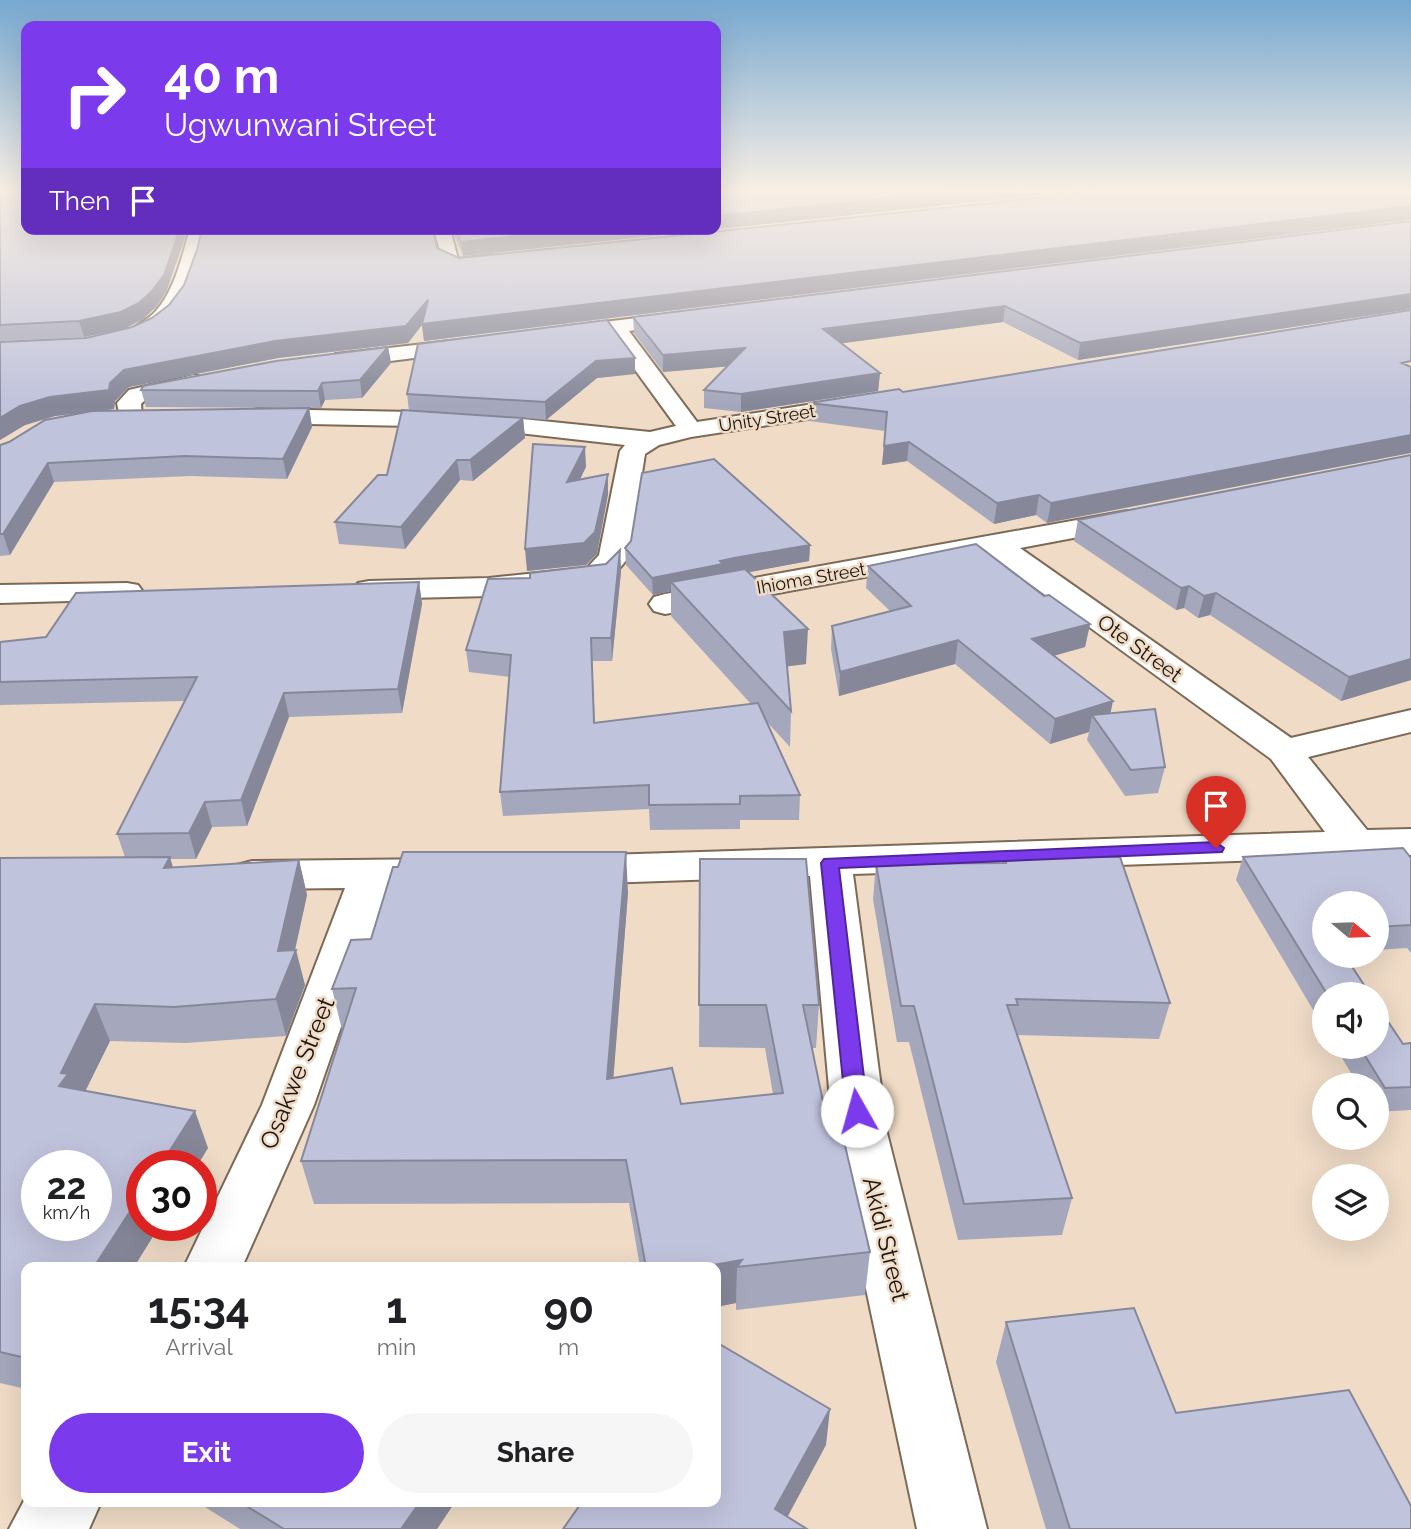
<!DOCTYPE html>
<style>
:root{--surface:#fff;--page:#f6f6f6;--text:#202124;--muted:#757577;--accent:#7c3aed}
body{margin:0;font-family:Raleway,sans-serif;background:var(--page);color:var(--text);height:100vh;display:flex;flex-direction:column;font-size:26px;white-space:nowrap}
*{box-sizing:border-box;margin:0}
p{font-size:23px;color:var(--muted)}
.icon{flex:none;width:38px;height:38px;fill:none;stroke:currentColor;stroke-width:2;stroke-linecap:round;stroke-linejoin:round}
.map{position:relative;flex:1;overflow:hidden}
.side{position:absolute;left:21px;top:1262px;width:700px;height:245px;display:flex;flex-direction:column;background:var(--surface);border-radius:14px;box-shadow:0 7px 28px #0002}
.side>*{flex:none}
.banner{position:absolute;left:21px;top:21px;width:700px;height:214px;border-radius:14px;box-shadow:0 7px 28px #0002;background:#7c3aed;color:#fff;overflow:hidden}
.needle{width:46px;rotate:109deg}
.controls{position:absolute;left:1312px;top:891px;display:grid;gap:14px}
.controls a{display:grid;place-items:center;width:77px;height:77px;border-radius:50%;background:var(--surface);box-shadow:0 7px 28px #0002;font-size:35px}
.speed{position:absolute;left:21px;top:1150px;display:flex;gap:14px;font-size:35px;font-weight:700;text-align:center}
.speed>*{display:grid;place-content:center;width:91px;height:91px;border-radius:50%;background:var(--surface);box-shadow:0 7px 28px #0002;line-height:1}
.speed small{font-size:18px;font-weight:400}
.speed .limit{border:10px solid #d22;background:#fff;color:#111}
.pin{position:absolute;display:grid;place-items:center;width:60px;height:60px;color:#fff;margin:-72px -30px;border-radius:50% 50% 50% 0;rotate:-45deg;box-shadow:0 0 7px #0007}
.pin .icon{rotate:45deg}
.me{position:absolute;width:77px;margin:-38px;rotate:353deg;stroke-linejoin:round;filter:drop-shadow(0 0 5px #0008)}
.turn{display:flex;align-items:center;gap:24px;height:147px;padding:0 28px;font-size:32px}
.turn .icon{width:91px;height:91px;stroke-width:2.5}
.turn b{display:block;font-size:49px;line-height:60px}
.then{display:flex;align-items:center;height:66px;padding:0 28px;background:#0003;gap:14px;font-size:26px}
.eta{display:flex;justify-content:space-evenly;align-items:center;height:119px;text-align:center}
.eta b{font-size:42px;font-weight:700;line-height:49px}
.action{display:flex;gap:14px;margin-top:auto;padding:14px 28px}
.action a{flex:1;height:80px;border-radius:42px;background:var(--accent);color:#fff;font-size:28px;font-weight:700;line-height:80px;text-align:center}
.action a+a{background:var(--page);color:var(--text)}
.map>svg:first-child{display:block}
.lines{fill:none;stroke-linecap:round;stroke-linejoin:round}
.minor-casing{stroke:#7c6a57;stroke-width:4}
.minor{fill:#fff;fill-rule:evenodd}
.wall{fill:#a5a8bd}
.shaded-wall{fill:#86889a}
.building{fill:#c0c3dc;stroke:#86889a;stroke-width:2;fill-rule:evenodd}
.route{fill:#7c3aed;stroke:#51269a;stroke-width:2}
.labels{text-anchor:middle;dominant-baseline:central;stroke-width:5;stroke-linejoin:round;paint-order:stroke}
.far-street-label{font-size:18px;fill:#1b140d;stroke:#efdbc6}
.street-label{font-size:21px;fill:#1b140d;stroke:#efdbc6}
.near-street-label{font-size:24px;fill:#1b140d;stroke:#efdbc6}
</style>
<div class="map">
<svg width="1411" height="1529" viewBox="0 0 1411 1529">
<rect width="100%" height="100%" fill="#efdbc6"/>
<g class="lines">
<!-- minor casing -->
<g class="minor-casing">
<path id="minor" d="M 190,229 L 207,229 C 199,259 177,348 133,337 L 129,333 C 136,324 148,320 155,312 C 175,290 182,256 190,229 Z
M 434,229 L 450,229 L 458,259 L 492,255 L 501,260 L 498,264 L 460,270 L 444,266 Z
M 687,312 L 694,314 L 697,318 L 694,322 L 629,331 L 697,422 L 859,397 L 867,399 L 871,404 L 867,409 L 859,411 L 691,437 L 659,445 L 645,454 L 629,557 L 607,583 L 596,585 L 489,596 L 369,599 L 358,597 L 353,590 L 358,583 L 369,581 L 489,578 L 587,568 L 599,555 L 620,451 L 625,445 L 465,427 L 257,423 L 248,421 L 245,416 L 248,411 L 257,409 L 465,413 L 650,432 L 676,426 L 609,334 L 562,339 L 551,333 L 562,327 Z
M 468,339 L 479,345 L 476,350 L 336,368 L 325,361 L 336,354 Z
M 194,375 L 202,377 L 206,382 L 202,387 L 145,400 L 141,404 L 142,418 L 139,423 L 121,423 L 117,403 L 129,390 Z
M 1127,511 L 1137,514 L 1141,520 L 1137,526 L 1020,548 L 1291,738 L 1411,710 L 1411,732 L 1308,757 L 1367,830 L 1411,829 L 1411,855 L 853,874 L 887,1133 L 987,1529 L 917,1529 L 833,1133 L 810,876 L 574,884 L 559,880 L 553,870 L 559,860 L 574,856 L 1325,832 L 1271,759 L 989,554 L 665,614 L 654,611 L 649,604 L 654,597 L 665,594 Z
M 127,583 L 138,585 L 143,592 L 138,599 L 0,603 L 0,585 Z
M 443,859 L 458,863 L 464,873 L 458,883 L 443,887 L 389,888 L 314,1105 L 242,1267 L 184,1267 L 262,1105 L 345,888 L 252,889 L 237,885 L 231,875 L 237,865 L 252,861 Z
M 26,1497 L 26,1502 L 101,1502 L 89,1529 L 9,1529 Z"/>
</g>
<!-- minor -->
<use href="#minor" class="minor"/>
</g>
<!-- wall -->
<path class="wall" d="M 0,190 L 167,290 L 156,307 L 143,319 L 126,328 L 84,337 L 0,341 Z
M 1411,190 L 1411,220 L 424,341 L 422,325 L 408,343 L 278,358 L 129,387 L 115,401 L 114,409 L 98,411 L 309,408 L 312,427 L 287,479 L 190,476 L 54,482 L 10,555 L 0,556 L 0,445 L 82,413 L 55,416 L 25,425 L 0,440 L 0,342 L 86,338 L 132,327 L 437,248 L 459,258 Z
M 1411,221 L 1411,309 L 1078,360 L 1003,322 L 841,343 L 880,373 L 878,391 L 741,412 L 704,408 L 704,390 L 727,366 L 663,372 L 634,333 L 633,317 Z
M 452,229 L 716,229 L 463,256 Z
M 1411,310 L 1047,523 L 1036,515 L 994,524 L 907,461 L 882,465 L 885,431 L 809,421 L 809,403 L 903,392 Z
M 388,347 L 391,363 L 362,398 L 325,400 L 321,408 L 146,407 L 141,390 Z
M 635,374 L 597,378 L 546,420 L 523,418 L 525,438 L 473,481 L 460,480 L 405,549 L 339,544 L 335,522 L 387,475 L 409,411 L 407,394 Z
M 1411,455 L 1411,680 L 1341,701 L 1210,615 L 1198,618 L 1184,608 L 1176,610 L 1074,541 L 1078,520 Z
M 810,545 L 809,561 L 748,572 L 806,664 L 787,666 L 791,711 L 790,747 L 767,722 L 800,795 L 799,820 L 740,820 L 740,829 L 650,830 L 649,809 L 503,816 L 500,792 L 510,677 L 469,672 L 466,650 L 530,578 L 606,564 L 620,550 L 621,571 L 612,661 L 592,661 L 595,723 L 751,704 L 671,616 L 671,591 L 653,595 L 626,565 L 625,548 Z
M 868,566 L 1044,596 L 1090,624 L 1085,647 L 1053,656 L 1165,767 L 1158,793 L 1125,796 L 1087,740 L 1089,732 L 1050,744 L 955,664 L 839,696 L 831,649 L 832,626 L 890,611 L 866,588 Z
M 419,582 L 422,604 L 402,713 L 289,717 L 247,826 L 212,827 L 196,859 L 170,859 L 173,868 L 299,860 L 307,895 L 295,950 L 305,985 L 286,1036 L 186,1043 L 110,1041 L 85,1091 L 208,1148 L 134,1267 L 26,1267 L 26,1389 L 0,1383 L 0,858 L 125,857 L 117,834 L 185,701 L 0,705 L 0,642 L 46,637 Z
M 1004,854 L 1170,1003 L 1159,1039 L 1018,1035 L 1072,1198 L 1062,1235 L 958,1240 L 909,1042 L 897,1042 L 873,899 L 876,864 L 1002,863 Z
M 1243,857 L 1411,858 L 1411,953 L 1407,948 L 1377,950 L 1377,903 L 1325,903 L 1325,956 L 1370,994 L 1325,994 L 1325,1030 L 1236,880 Z
M 700,859 L 819,1005 L 816,1048 L 812,1048 L 827,1121 L 870,1252 L 865,1295 L 736,1310 L 736,1303 L 716,1307 L 716,1267 L 640,1267 L 629,1203 L 314,1204 L 301,1161 L 342,1030 L 332,989 L 371,939 L 628,893 L 613,1078 L 681,1104 L 773,1094 L 765,1048 L 699,1047 Z
M 1411,1043 L 1411,1110 L 1377,1112 L 1377,1085 L 1358,1085 L 1335,1046 L 1377,1046 Z
M 1006,1322 L 1176,1413 L 1411,1529 L 1046,1529 L 996,1362 Z
M 197,1502 L 455,1502 L 437,1529 L 240,1529 Z"/>
<!-- shaded-wall -->
<path class="shaded-wall" d="M 968,190 L 1089,190 L 463,256 L 461,242 L 582,229 L 716,229 L 716,216 Z
M 1411,206 L 1411,219 L 424,341 L 422,325 L 408,343 L 278,358 L 129,387 L 115,401 L 114,409 L 55,416 L 25,425 L 0,440 L 0,418 L 20,406 L 50,397 L 110,383 L 124,370 L 428,300 Z
M 180,229 L 188,229 L 167,290 L 156,307 L 143,319 L 126,328 L 84,337 L 79,321 Z
M 1411,294 L 1411,309 L 1078,360 L 1080,343 Z
M 1005,306 L 1003,322 L 822,346 L 823,329 Z
M 388,347 L 391,363 L 362,398 L 360,380 Z
M 745,348 L 745,365 L 663,372 L 663,355 Z
M 635,358 L 635,374 L 597,378 L 546,420 L 545,402 L 596,361 Z
M 880,373 L 878,391 L 741,412 L 741,394 Z
M 322,383 L 325,400 L 321,408 L 318,391 Z
M 309,408 L 312,427 L 287,479 L 283,459 Z
M 523,418 L 525,438 L 473,481 L 470,460 Z
M 1411,435 L 1411,453 L 1047,523 L 1051,503 Z
M 909,442 L 907,461 L 882,465 L 884,446 Z
M 585,447 L 586,467 L 569,502 L 567,482 Z
M 457,460 L 460,480 L 405,549 L 401,527 Z
M 48,463 L 54,482 L 10,555 L 3,534 Z
M 608,474 L 608,495 L 597,554 L 586,565 L 527,571 L 525,549 Z
M 1039,495 L 1036,515 L 994,524 L 997,503 Z
M 810,545 L 809,561 L 734,575 L 671,582 L 671,591 L 653,595 L 652,578 L 734,558 Z
M 620,550 L 621,571 L 612,661 L 611,638 Z
M 419,582 L 422,604 L 402,713 L 398,689 Z
M 1189,586 L 1184,608 L 1176,610 L 1181,588 Z
M 1216,593 L 1210,615 L 1198,618 L 1204,596 Z
M 1090,624 L 1085,647 L 1028,663 L 1032,639 Z
M 808,629 L 806,664 L 783,667 L 784,632 Z
M 958,640 L 955,664 L 839,696 L 840,672 Z
M 1411,659 L 1411,680 L 1341,701 L 1349,677 Z
M 284,693 L 289,717 L 247,826 L 241,800 Z
M 1113,701 L 1108,726 L 1092,715 L 1089,732 L 1050,744 L 1055,719 Z
M 205,802 L 212,827 L 196,859 L 189,833 Z
M 626,852 L 628,893 L 610,1121 L 607,1079 Z
M 170,857 L 180,892 L 164,868 Z
M 299,860 L 307,895 L 294,954 L 296,950 L 305,985 L 286,1036 L 276,999 L 278,951 Z
M 95,1004 L 110,1041 L 80,1102 L 59,1086 L 61,1073 Z
M 195,1111 L 208,1148 L 197,1166 L 160,1166 Z
M 142,1193 L 142,1225 L 160,1225 L 134,1267 L 94,1267 Z
M 742,1260 L 737,1267 L 736,1303 L 716,1307 L 716,1267 L 702,1267 Z
M 830,1409 L 826,1445 L 781,1529 L 775,1509 Z
M 420,1502 L 455,1502 L 437,1529 L 401,1529 Z"/>
<!-- building -->
<path class="building" d="M 0,190 L 26,190 L 26,229 L 180,229 L 164,275 L 152,291 L 139,303 L 121,312 L 79,321 L 0,325 Z
M 716,190 L 968,190 L 716,216 Z
M 1103,190 L 1411,190 L 1411,206 L 422,324 L 428,300 L 406,326 L 275,341 L 124,370 L 110,383 L 109,390 L 50,397 L 20,406 L 0,418 L 0,342 L 86,338 L 132,327 L 152,318 L 169,305 L 184,285 L 197,250 L 202,229 L 433,229 L 437,248 L 459,258 L 973,205 Z
M 1411,221 L 1411,294 L 1080,343 L 1005,306 L 823,329 L 880,373 L 741,394 L 704,390 L 745,348 L 663,355 L 633,317 Z
M 456,229 L 582,229 L 461,242 Z
M 1411,310 L 1411,361 L 1402,363 L 1411,367 L 1411,435 L 1051,503 L 1039,495 L 997,503 L 909,442 L 884,446 L 887,412 L 809,403 L 899,389 L 903,392 Z
M 607,320 L 635,358 L 596,361 L 545,402 L 407,394 L 418,344 Z
M 388,347 L 360,380 L 322,383 L 318,391 L 141,390 L 143,386 L 276,361 Z
M 309,408 L 283,459 L 185,456 L 48,463 L 3,534 L 0,534 L 0,445 L 9,442 L 45,420 L 92,411 Z
M 402,410 L 523,418 L 470,460 L 457,460 L 401,527 L 335,522 L 378,475 L 387,475 Z
M 533,444 L 585,447 L 567,482 L 608,474 L 595,532 L 584,543 L 525,549 Z
M 1411,455 L 1411,659 L 1349,677 L 1216,593 L 1204,596 L 1189,586 L 1181,588 L 1078,520 Z
M 714,459 L 810,545 L 734,558 L 720,561 L 723,564 L 652,578 L 625,548 L 631,541 L 642,473 Z
M 976,544 L 1044,596 L 1049,595 L 1090,624 L 1032,639 L 1113,701 L 1055,719 L 958,640 L 840,672 L 832,626 L 911,606 L 868,566 Z
M 620,550 L 611,638 L 591,638 L 594,723 L 758,703 L 800,795 L 740,796 L 740,804 L 649,805 L 649,785 L 500,792 L 511,655 L 466,650 L 488,579 L 530,578 L 530,573 L 606,564 Z
M 745,569 L 808,629 L 784,632 L 791,711 L 671,582 Z
M 419,582 L 398,689 L 284,693 L 241,800 L 205,802 L 189,833 L 117,834 L 197,677 L 0,682 L 0,642 L 46,637 L 76,593 Z
M 1155,709 L 1165,767 L 1131,770 L 1092,715 Z
M 1403,848 L 1411,858 L 1411,925 L 1377,927 L 1377,903 L 1325,903 L 1325,956 L 1345,956 L 1370,994 L 1327,994 L 1243,857 Z
M 403,852 L 626,852 L 607,1079 L 672,1068 L 681,1104 L 783,1093 L 766,1005 L 699,1005 L 700,859 L 806,859 L 819,1005 L 803,1005 L 827,1121 L 839,1120 L 870,1252 L 737,1267 L 742,1260 L 702,1267 L 646,1267 L 626,1160 L 301,1161 L 356,988 L 332,989 L 351,940 L 371,939 L 393,867 L 398,867 Z
M 1004,854 L 1120,857 L 1170,1003 L 1016,999 L 1018,1005 L 1007,1005 L 1072,1198 L 964,1204 L 914,1006 L 901,1006 L 876,864 L 1006,863 Z
M 170,857 L 164,868 L 299,860 L 278,951 L 296,950 L 276,999 L 174,1007 L 95,1004 L 61,1073 L 68,1074 L 59,1086 L 195,1111 L 160,1166 L 142,1166 L 142,1193 L 94,1267 L 26,1267 L 26,1358 L 0,1352 L 0,858 ZM 37,1166 L 96,1166 L 96,1225 L 37,1225 Z
M 1377,1005 L 1403,1044 L 1411,1043 L 1411,1087 L 1385,1088 L 1359,1046 L 1377,1046 Z
M 1134,1308 L 1176,1413 L 1349,1390 L 1411,1506 L 1411,1529 L 1070,1529 L 1006,1322 Z
M 716,1342 L 830,1409 L 775,1509 L 807,1529 L 563,1529 L 582,1502 L 716,1502 Z
M 240,1502 L 420,1502 L 401,1529 L 284,1529 Z"/>
<!-- sky -->
<linearGradient id="sky" x2="0" y2="1"><stop stop-color="#77a8d1"/><stop offset="0.47" stop-color="#f8efe5"/><stop offset="1" stop-color="#f8efe5" stop-opacity="0"/></linearGradient>
<rect width="1411" height="404" fill="url(#sky)"/>
<!-- route -->
<path class="route" d="M 1216,842 L 1224,848 L 1222,852 L 839,868 L 868,1111 L 865,1117 L 857,1120 L 850,1117 L 846,1111 L 821,863 L 824,859 Z"/>
<g class="labels">
<!-- far-street labels -->
<g class="far-street-label">
<text transform="translate(767 418) rotate(-9)">Unity Street</text>
<text transform="translate(811 578) rotate(-10)">Ihioma Street</text>
</g>
<!-- street labels -->
<g class="street-label">
<text transform="translate(1140 648) rotate(36)">Ote Street</text>
</g>
<!-- near-street labels -->
<g class="near-street-label">
<text transform="translate(297 1073) rotate(-68)">Osakwe Street</text>
<text transform="translate(886 1239) rotate(76)">Akidi Street</text>
</g>
</g>
</svg>
<div class="controls">
<a><svg class="needle" viewBox="-14 -14 28 28"><path d="M0-13l5 13h-10z" fill="#e53935"/><path d="M0 13l5-13h-10z" fill="#757577"/></svg></a>
<a><svg class="icon" aria-label="sound" viewBox="0 0 24 24"><path d="M4 9h4l5-4v14l-5-4H4zM17 9q2 3 0 6"/></svg></a>
<a><svg class="icon" aria-label="search" viewBox="0 0 24 24"><circle cx="10" cy="10" r="6"/><path d="M15 15l6 6"/></svg></a>
<a><svg class="icon" aria-label="layers" viewBox="0 0 24 24"><path d="M12 4l9 5-9 5-9-5zM3 14l9 5 9-5"/></svg></a>
</div>
<div class="speed"><div>22<small>km/h</small></div><div class="limit">30</div></div>
<div class="pin" style="left:1216px;top:848px;background:#d93025"><svg class="icon" aria-label="arrive" viewBox="0 0 24 24"><path d="M6 21V4h12l-3 4 3 4H6"/></svg></div>
<svg class="me" style="left:857px;top:1111px" viewBox="-20 -20 40 40"><circle r="19" fill="#fff"/><path d="M0-13L10 11 0 6-10 11z" fill="#7c3aed"/></svg>
<div class="banner">
<div class="turn"><svg class="icon" aria-label="right" viewBox="0 0 24 24"><path d="M7 20v-9h11M14 6l5 5-5 5"/></svg><div><b>40 m</b>Ugwunwani Street</div></div>
<div class="then">Then<svg class="icon" aria-label="arrive" viewBox="0 0 24 24"><path d="M6 21V4h12l-3 4 3 4H6"/></svg></div>
</div>
<section class="side">
<div class="eta">
<div><b>15:34</b><p>Arrival</p></div>
<div><b>1</b><p>min</p></div>
<div><b>90</b><p>m</p></div>
</div>
<div class="action"><a>Exit</a><a>Share</a></div>
</section>
</div>
